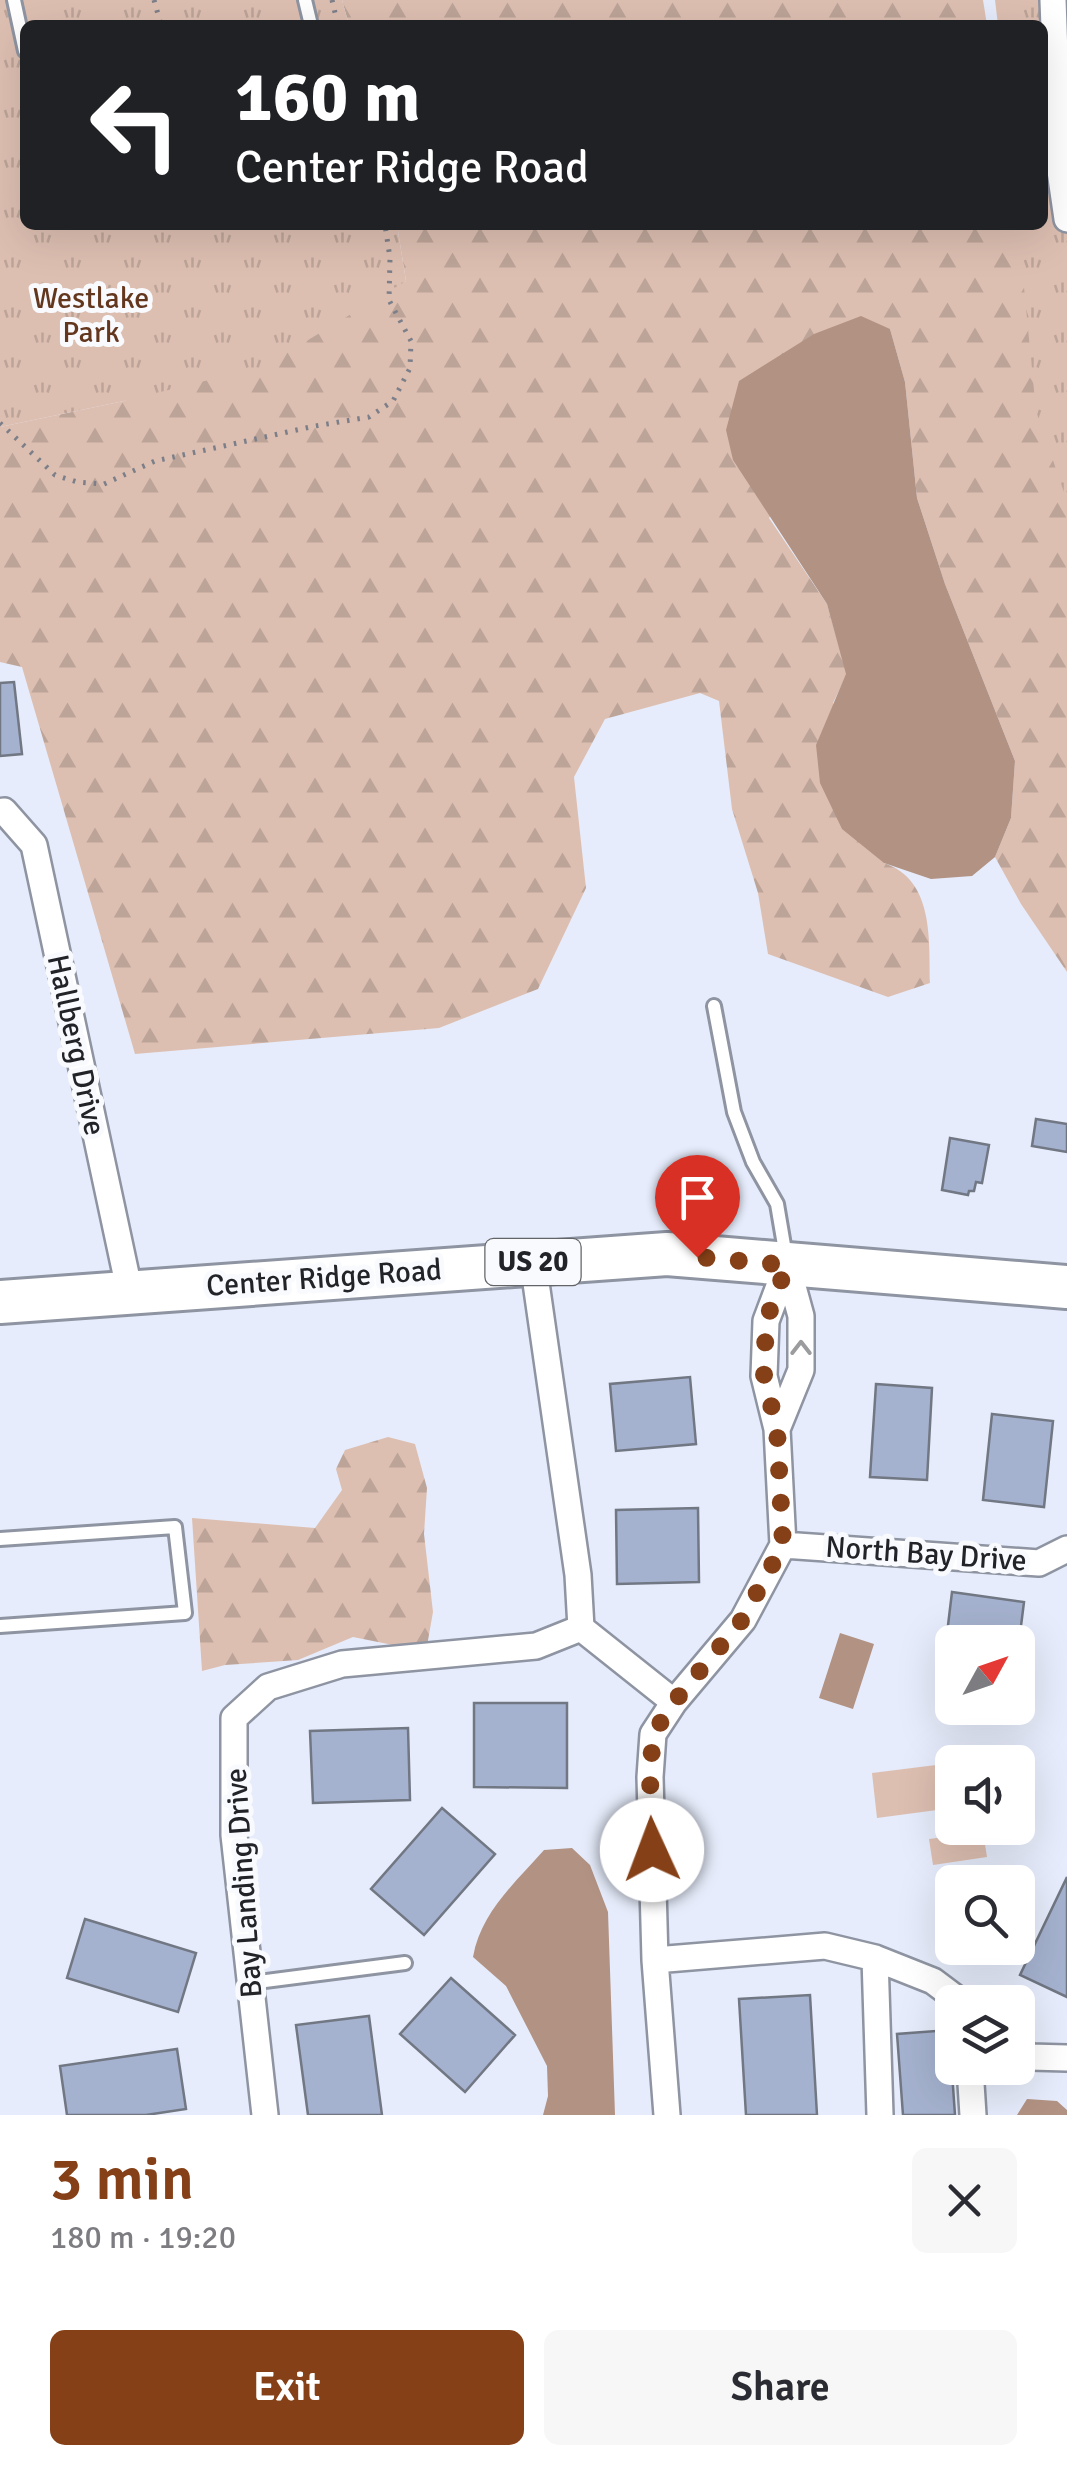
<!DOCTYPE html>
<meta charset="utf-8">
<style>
:root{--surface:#fff;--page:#f7f7f7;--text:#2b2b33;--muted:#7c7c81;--accent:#854017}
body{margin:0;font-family:Signika,sans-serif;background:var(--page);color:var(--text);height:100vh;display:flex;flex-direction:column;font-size:38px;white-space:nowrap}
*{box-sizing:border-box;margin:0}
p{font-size:32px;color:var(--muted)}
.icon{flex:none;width:55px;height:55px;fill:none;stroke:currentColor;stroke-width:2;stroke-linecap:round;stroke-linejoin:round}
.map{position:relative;height:2115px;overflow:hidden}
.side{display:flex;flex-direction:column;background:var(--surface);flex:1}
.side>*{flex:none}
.guide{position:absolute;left:20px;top:20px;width:1028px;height:210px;border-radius:15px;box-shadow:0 10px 40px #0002;background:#202124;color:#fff;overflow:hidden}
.needle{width:65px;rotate:50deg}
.controls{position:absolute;left:935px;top:1625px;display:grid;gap:20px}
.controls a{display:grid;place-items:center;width:100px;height:100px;border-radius:15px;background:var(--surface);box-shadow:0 10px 40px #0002;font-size:50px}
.pin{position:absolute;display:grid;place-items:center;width:85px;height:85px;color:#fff;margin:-102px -42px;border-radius:50% 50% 50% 0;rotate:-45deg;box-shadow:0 0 10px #0007}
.pin .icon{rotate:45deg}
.me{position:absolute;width:110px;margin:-55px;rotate:358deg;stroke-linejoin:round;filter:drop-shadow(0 0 8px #0008)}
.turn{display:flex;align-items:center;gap:35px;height:210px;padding:0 50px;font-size:45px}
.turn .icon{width:130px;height:130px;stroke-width:2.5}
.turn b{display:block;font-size:70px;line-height:85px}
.round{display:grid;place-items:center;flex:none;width:105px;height:105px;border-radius:15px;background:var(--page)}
.overview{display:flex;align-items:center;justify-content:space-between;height:170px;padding:0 50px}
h1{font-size:60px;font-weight:600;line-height:75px;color:var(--accent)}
.primary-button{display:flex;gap:20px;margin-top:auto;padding:20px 50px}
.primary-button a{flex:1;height:115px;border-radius:15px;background:var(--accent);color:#fff;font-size:40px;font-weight:600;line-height:115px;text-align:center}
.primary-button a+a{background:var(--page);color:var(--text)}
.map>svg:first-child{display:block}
.forest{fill:url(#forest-firs)}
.park{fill:url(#park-tufts)}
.pitch{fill:#ddbfb1}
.water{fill:#b29283}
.building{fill:#a5b2cf;stroke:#717783;stroke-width:2.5}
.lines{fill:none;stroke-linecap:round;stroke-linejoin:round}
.service-casing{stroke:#8e94a1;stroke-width:18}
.minor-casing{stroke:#8e94a1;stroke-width:30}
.primary-casing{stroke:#8e94a1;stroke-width:48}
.path{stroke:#7c7f89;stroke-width:5;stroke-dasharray:2.5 8;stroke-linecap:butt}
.service{stroke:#fff;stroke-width:12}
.minor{stroke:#fff;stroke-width:25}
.primary{stroke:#fff;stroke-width:42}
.oneway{stroke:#9b9c9e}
.route{stroke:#854017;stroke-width:18;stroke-dasharray:0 32.4}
.labels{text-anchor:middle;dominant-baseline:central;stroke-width:10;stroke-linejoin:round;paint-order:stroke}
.shield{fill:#f8fafd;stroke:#626468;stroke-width:2.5}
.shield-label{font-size:28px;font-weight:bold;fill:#212328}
.park-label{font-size:30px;fill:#63361e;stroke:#f8fafd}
.street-label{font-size:30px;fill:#212328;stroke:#f8fafd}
</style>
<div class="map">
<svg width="1067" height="2115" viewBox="0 0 1067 2115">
<defs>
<pattern id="forest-firs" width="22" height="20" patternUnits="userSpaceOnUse" patternTransform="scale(2.5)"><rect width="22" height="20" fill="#ddbfb1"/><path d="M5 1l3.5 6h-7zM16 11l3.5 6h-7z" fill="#bda498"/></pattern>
<pattern id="park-tufts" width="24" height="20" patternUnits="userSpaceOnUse" patternTransform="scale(2.5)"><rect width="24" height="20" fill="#ddbfb1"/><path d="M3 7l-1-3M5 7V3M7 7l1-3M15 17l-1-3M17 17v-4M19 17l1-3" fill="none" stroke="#bda498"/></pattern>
</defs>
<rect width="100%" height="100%" fill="#e6ecfb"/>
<!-- forest -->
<path class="forest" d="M 342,0 L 983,0 L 987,25 L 349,25 Z
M 397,225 L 1020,225 L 1067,409 L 1067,972 L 1021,904 L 995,857 L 1011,818 L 1015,761 L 945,584 L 917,498 L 905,382 L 890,329 L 769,518 L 827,604 L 847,674 L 833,703 L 884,863 C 934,880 929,939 930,983 L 888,997 L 768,954 L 758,893 L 732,809 L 719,701 L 700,693 L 605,719 L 574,777 L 586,888 L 538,989 L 439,1028 L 135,1054 L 22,667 L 0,662 L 0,427 L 124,401 L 406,281 Z
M 388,1437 L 415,1444 L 427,1488 L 424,1534 L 433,1612 L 427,1646 L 398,1646 L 353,1637 L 298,1660 L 225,1665 L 202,1671 L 192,1518 L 315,1528 L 342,1490 L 336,1469 L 345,1450 Z"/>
<!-- park -->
<path class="park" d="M 0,0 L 342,0 L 349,25 L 25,25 L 25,225 L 397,225 L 406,281 L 265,366 L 124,401 L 0,427 Z
M 995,0 L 1067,0 L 1067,501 L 1036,411 L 1018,225 L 1042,225 L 1042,25 L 998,25 Z"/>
<!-- pitch -->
<path class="pitch" d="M 952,1763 L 952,1808 L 877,1818 L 872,1773 Z
M 983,1832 L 987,1857 L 933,1865 L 929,1839 Z"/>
<!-- water -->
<path class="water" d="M 861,316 L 890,329 L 905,382 L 917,498 L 945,584 L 1015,761 L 1011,818 L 995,857 L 972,876 L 931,879 L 884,863 L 842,829 L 820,783 L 816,745 L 846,674 L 827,604 L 733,460 L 726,430 L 739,381 L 814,334 Z
M 840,1633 L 874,1644 L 853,1709 L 819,1698 Z
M 572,1848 L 590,1865 L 608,1912 L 615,2115 L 543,2115 L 548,2096 L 547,2066 L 506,1986 L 473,1957 C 481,1912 515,1883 544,1850 Z
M 1027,2099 L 1057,2101 L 1067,2110 L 1067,2115 L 1017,2115 Z"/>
<!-- building -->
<path class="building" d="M 14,682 L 22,754 L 0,756 L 0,683 Z
M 1036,1119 L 1067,1124 L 1067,1152 L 1032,1146 Z
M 950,1138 L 989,1145 L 982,1183 L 976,1182 L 974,1191 L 969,1191 L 968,1195 L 942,1190 Z
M 690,1377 L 696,1444 L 616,1451 L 610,1384 Z
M 876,1384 L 932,1388 L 927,1480 L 870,1477 Z
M 992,1414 L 1053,1421 L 1044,1507 L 983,1500 Z
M 698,1508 L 699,1582 L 617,1584 L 616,1510 Z
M 952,1592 L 1024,1602 L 1019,1642 L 946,1642 Z
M 474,1703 L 567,1703 L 567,1788 L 474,1787 Z
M 408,1728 L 410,1800 L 313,1803 L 310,1731 Z
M 442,1808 L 495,1854 L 424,1935 L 371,1889 Z
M 1067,1877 L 1067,1997 L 1020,1975 Z
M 85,1919 L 196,1953 L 178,2012 L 67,1978 Z
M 451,1978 L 515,2035 L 465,2092 L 400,2034 Z
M 810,1995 L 817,2115 L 746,2115 L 739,1999 Z
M 369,2016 L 382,2115 L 308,2115 L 296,2025 Z
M 949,2030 L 955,2115 L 903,2115 L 897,2034 Z
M 177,2049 L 186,2109 L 146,2115 L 67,2115 L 60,2066 Z"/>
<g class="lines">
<!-- service casing -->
<g class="service-casing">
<path id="service" d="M 14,0 L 25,51
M 305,0 L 311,25
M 714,1006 L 734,1112 L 753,1162 L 777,1204 L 786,1257
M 0,1539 L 175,1527 L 185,1613 L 0,1626
M 250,1983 L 405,1963"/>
</g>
<!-- minor casing -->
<g class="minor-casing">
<path id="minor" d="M 1053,0 L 1059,164 L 1067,219
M 0,812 L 4,811 L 34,845 L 130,1293
M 777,1429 L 801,1370 L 801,1316 L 787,1265
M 783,1545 L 1039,1563 L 1067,1549
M 581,1628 L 674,1702
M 875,1958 L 880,2115
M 655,1960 L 825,1946 L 875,1958 L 933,1981 L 961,2002
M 1018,2047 L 1030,2057 L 1067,2058
M 970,2068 L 973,2115
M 265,2115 L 234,1835 L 234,1718 L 268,1687 L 342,1664 L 536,1646 L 581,1628 L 578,1575 L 533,1262
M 667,2115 L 655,1960 L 650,1777 L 653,1734 L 674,1702 L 743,1620 L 783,1545 L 777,1429 L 764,1376 L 766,1321 L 787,1265"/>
</g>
<!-- primary casing -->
<g class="primary-casing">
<path id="primary" d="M 0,1302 L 667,1254 L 1067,1287"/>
</g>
<!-- path -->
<path class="path" d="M 154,0 L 161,25
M 332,0 L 338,25
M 0,423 L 55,475 L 77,482 L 104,484 L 155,461 L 315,426 L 369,417 L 393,401 L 410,368 L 411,341 L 389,300 L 390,258 L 385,225"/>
<!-- service -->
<use href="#service" class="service"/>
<!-- minor -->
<use href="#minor" class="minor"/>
<!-- primary -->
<use href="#primary" class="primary"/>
</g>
<!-- one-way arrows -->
<defs><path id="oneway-chevron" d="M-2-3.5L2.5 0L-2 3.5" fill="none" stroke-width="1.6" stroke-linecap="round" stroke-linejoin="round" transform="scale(2.5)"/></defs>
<use class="oneway" href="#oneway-chevron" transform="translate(801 1348) rotate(-90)"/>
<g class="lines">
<!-- route -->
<path class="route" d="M 652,1850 L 650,1777 L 653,1734 L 674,1702 L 742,1620 L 783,1545 L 777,1429 L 764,1376 L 766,1321 L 787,1265 L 697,1257"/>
</g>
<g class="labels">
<!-- shield labels -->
<rect class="shield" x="485.5" y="1239" width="95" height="46" rx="8"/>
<g class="shield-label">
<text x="533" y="1262">US 20</text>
</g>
<!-- park labels -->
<g class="park-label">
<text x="91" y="298">Westlake<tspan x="91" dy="34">Park</tspan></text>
</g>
<!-- street labels -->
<g class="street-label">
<text transform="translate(76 1045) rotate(78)">Hallberg Drive</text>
<text transform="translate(324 1278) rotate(-4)">Center Ridge Road</text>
<text transform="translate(926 1554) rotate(4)">North Bay Drive</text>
<text transform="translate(244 1883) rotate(-94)">Bay Landing Drive</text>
</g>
</g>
</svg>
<div class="controls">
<a><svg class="needle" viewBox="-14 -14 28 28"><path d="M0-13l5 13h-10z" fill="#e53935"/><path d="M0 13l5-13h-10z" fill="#7c7c81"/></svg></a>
<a><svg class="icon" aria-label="sound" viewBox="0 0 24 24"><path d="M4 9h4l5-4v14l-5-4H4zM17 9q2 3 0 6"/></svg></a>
<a><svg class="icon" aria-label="search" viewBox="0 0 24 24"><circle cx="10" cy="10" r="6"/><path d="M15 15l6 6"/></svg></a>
<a><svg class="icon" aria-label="layers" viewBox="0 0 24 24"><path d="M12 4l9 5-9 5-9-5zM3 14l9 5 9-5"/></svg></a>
</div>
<div class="pin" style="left:697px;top:1257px;background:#d93025"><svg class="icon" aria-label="arrive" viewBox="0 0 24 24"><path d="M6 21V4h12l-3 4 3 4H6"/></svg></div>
<svg class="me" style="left:652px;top:1850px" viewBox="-20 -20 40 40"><circle r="19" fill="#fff"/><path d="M0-13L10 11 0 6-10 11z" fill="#854017"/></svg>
<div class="guide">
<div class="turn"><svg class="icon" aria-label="left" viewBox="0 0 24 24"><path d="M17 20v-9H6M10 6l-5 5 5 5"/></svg><div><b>160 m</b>Center Ridge Road</div></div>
</div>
</div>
<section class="side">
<div class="overview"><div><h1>3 min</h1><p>180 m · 19:20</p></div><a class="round"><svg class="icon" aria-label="close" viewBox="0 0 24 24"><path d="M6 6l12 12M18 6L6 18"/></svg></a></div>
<div class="primary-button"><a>Exit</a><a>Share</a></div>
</section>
